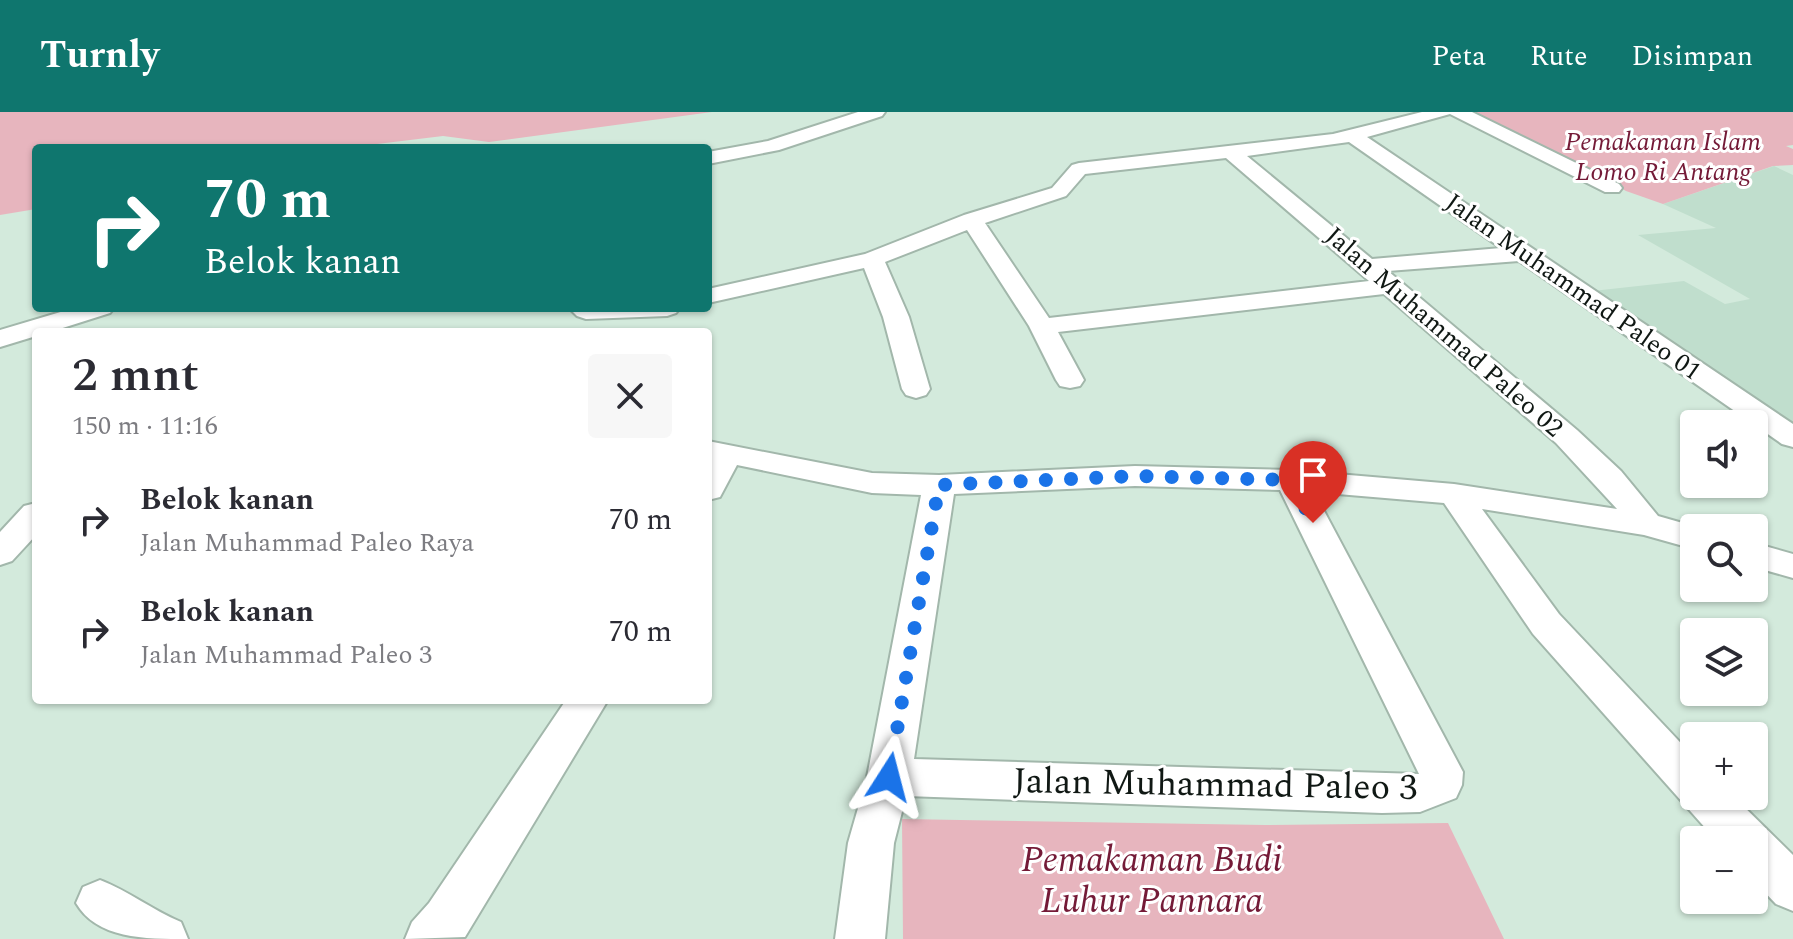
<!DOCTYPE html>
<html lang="id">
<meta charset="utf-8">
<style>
:root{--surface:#fff;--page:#f7f7f7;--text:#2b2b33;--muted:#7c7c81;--accent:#0f766e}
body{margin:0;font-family:Spectral,serif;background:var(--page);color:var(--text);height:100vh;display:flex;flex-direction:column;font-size:30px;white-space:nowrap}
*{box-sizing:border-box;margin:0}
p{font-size:26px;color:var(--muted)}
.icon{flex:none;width:44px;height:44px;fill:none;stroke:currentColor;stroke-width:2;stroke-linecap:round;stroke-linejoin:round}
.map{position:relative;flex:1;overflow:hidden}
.drawer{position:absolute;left:32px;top:216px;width:680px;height:376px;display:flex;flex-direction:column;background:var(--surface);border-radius:8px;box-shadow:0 2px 6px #0004}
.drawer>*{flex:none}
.hud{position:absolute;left:32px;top:32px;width:680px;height:168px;border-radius:8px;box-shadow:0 2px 6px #0004;background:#0f766e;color:#fff;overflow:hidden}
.tools{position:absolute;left:1680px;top:298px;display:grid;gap:16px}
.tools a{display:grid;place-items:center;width:88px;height:88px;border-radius:8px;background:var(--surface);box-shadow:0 2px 6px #0004;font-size:40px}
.pin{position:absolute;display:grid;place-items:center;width:68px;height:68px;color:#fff;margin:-82px -34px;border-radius:50% 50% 50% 0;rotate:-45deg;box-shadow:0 0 8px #0007}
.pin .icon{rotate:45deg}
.me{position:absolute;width:88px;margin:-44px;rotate:9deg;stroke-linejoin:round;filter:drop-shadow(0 0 6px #0008)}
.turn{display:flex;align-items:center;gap:28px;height:168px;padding:0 40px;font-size:36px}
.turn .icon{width:104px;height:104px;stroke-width:2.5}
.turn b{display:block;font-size:56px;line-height:68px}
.round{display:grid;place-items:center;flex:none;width:84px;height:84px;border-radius:8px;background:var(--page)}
.headline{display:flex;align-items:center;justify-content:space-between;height:136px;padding:0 40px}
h1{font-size:48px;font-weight:600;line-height:60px}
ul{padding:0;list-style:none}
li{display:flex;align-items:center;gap:24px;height:112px;padding:0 40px}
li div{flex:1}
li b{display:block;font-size:30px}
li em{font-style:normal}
header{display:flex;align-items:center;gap:48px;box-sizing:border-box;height:112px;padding:0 40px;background:var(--accent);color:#fff}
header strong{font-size:38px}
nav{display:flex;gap:44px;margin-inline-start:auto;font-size:28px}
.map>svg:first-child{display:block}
.built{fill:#c0decd}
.green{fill:#e7b5be}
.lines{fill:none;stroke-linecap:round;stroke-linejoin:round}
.street-casing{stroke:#a2b7ab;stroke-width:4}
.street{fill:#fff;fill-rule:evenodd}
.route{stroke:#1a73e8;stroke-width:14;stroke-dasharray:0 25.2}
.labels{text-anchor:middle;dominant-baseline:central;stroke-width:6;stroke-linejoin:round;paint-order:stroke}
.far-park-label{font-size:26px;font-style:italic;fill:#741a37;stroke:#fff}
.far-street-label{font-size:26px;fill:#101814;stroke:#fff}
.near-street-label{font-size:36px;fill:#101814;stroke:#fff}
.near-park-label{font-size:36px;font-style:italic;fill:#741a37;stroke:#fff}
</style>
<header>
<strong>Turnly</strong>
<nav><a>Peta</a><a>Rute</a><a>Disimpan</a></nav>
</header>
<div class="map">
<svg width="1793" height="827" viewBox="0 0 1793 827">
<rect width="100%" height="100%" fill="#d3eadc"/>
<!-- built -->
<path class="built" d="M 1774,54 L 1793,63 L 1793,330 L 1574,181 L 1684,169 L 1725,192 L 1750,187 L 1638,123 L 1716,116 L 1663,92 Z"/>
<!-- green -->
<path class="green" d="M 0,0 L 712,0 L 489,30 L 443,24 L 344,36 L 36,36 L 36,97 L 0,103 Z
M 1472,0 L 1793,0 L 1793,33 L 1786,34 L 1793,37 L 1793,53 L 1773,54 L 1663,92 L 1626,79 L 1594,60 L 1567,56 Z
M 902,707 L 1265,713 L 1448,711 L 1504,827 L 903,827 Z"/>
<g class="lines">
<!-- street casing -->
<g class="street-casing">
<path id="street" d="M 858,0 L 885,0 L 882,4 L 779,38 L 708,52 L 708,40 L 768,29 Z
M 1422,0 L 1472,0 L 1619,72 L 1622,76 L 1619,80 L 1605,80 L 1450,2 L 1367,25 L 1793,312 L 1793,335 L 1782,332 L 1519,149 L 1388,159 L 1577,318 L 1621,359 L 1658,404 L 1700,416 L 1694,416 L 1694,437 L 1644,423 L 1482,397 L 1559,502 L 1694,645 L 1694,684 L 1733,684 L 1793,743 L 1793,799 L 1776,792 L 1754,769 L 1754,728 L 1716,728 L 1533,522 L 1444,391 L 1314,380 L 1463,660 L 1462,673 L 1456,686 L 1420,700 L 1382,701 L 906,684 L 894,731 L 885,827 L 835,827 L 848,731 L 867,665 L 921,383 L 872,381 L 737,353 L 720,385 L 708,388 L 708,329 L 872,361 L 939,363 L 1135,354 L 1291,358 L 1454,372 L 1617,397 L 1556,331 L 1384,182 L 1058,220 L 1084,268 L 1080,274 L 1070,276 L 1060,274 L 1056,268 L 1029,214 L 967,118 L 885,150 L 909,205 L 930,277 L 926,283 L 916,286 L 906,283 L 902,277 L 883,205 L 864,156 L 708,191 L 708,177 L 865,142 L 964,103 L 1052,76 L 1072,53 L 1079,51 L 1333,22 ZM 1349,30 L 1501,136 L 1372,147 L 1247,44 ZM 1226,46 L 1369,169 L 1049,206 L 985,111 L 1066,84 L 1085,62 ZM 1135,374 L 1280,378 L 1419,662 L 914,647 L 954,382 Z
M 74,196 L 114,196 L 110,201 L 50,220 L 36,220 L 36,224 L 0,235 L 0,218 Z
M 569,196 L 680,196 L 676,201 L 667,204 L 586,207 L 577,204 Z
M 36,391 L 36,423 L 12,449 L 0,453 L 0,420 L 24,394 Z
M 1754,431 L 1793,442 L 1793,466 L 1754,455 Z
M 566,588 L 608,588 L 465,825 L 405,827 L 412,810 L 429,791 Z
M 100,768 C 129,779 152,798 181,810 L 188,827 C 144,827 97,827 76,791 L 83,775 Z"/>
</g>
<!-- street -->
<use href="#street" class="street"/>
</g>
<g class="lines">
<!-- route -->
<path class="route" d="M 889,665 L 939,373 L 1135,364 L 1291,368 L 1313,411"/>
</g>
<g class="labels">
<!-- far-park labels -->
<g class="far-park-label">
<text x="1663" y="30">Pemakaman Islam<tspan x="1663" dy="30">Lomo Ri Antang</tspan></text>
</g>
<!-- far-street labels -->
<g class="far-street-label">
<text transform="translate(1573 175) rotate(35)">Jalan Muhammad Paleo 01</text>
<text transform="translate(1444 220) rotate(41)">Jalan Muhammad Paleo 02</text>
</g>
<!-- near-street labels -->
<g class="near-street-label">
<text transform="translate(1215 673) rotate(1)">Jalan Muhammad Paleo 3</text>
</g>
<!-- near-park labels -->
<g class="near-park-label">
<text x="1152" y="748">Pemakaman Budi<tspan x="1152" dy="41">Luhur Pannara</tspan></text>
</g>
</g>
</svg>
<div class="tools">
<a><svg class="icon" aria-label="sound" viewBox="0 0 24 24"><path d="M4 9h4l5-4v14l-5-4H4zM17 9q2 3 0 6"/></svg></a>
<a><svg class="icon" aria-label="search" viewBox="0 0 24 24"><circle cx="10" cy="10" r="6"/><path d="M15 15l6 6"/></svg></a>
<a><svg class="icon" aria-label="layers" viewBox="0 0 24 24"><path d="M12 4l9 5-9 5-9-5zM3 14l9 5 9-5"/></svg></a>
<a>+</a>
<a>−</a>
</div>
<div class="pin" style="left:1313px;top:411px;background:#d93025"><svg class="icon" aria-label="arrive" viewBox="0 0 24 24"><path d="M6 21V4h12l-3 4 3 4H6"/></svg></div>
<svg class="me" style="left:889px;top:665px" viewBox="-20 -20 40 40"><path d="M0-17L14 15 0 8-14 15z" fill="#1a73e8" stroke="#fff" stroke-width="4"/></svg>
<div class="hud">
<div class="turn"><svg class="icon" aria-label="right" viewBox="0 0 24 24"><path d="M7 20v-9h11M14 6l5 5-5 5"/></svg><div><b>70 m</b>Belok kanan</div></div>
</div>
<section class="drawer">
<div class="headline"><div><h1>2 mnt</h1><p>150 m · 11:16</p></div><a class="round"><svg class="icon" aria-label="close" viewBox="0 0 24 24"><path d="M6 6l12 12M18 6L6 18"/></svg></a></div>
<ul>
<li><svg class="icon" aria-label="right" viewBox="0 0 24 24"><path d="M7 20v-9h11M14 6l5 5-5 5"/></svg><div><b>Belok kanan</b><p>Jalan Muhammad Paleo Raya</p></div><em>70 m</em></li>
<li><svg class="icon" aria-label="right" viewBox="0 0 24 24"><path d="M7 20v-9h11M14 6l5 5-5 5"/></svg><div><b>Belok kanan</b><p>Jalan Muhammad Paleo 3</p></div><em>70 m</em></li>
</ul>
</section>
</div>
